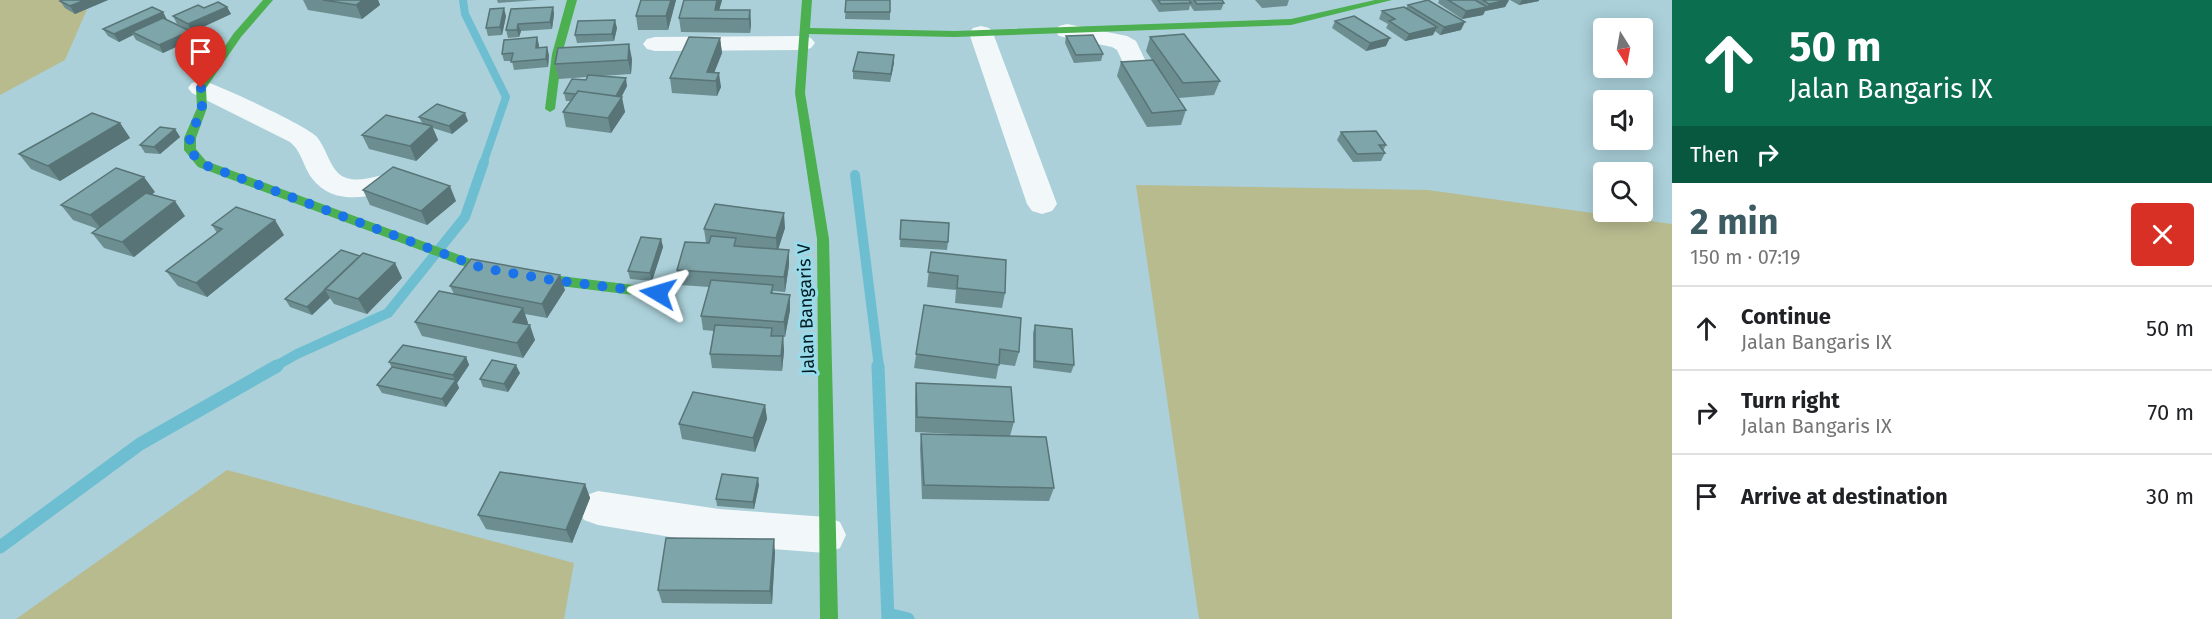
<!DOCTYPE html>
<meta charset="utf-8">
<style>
:root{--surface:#fff;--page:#f6f6f6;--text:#202124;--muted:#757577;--line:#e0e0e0;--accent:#3c5b62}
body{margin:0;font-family:"Fira Sans",sans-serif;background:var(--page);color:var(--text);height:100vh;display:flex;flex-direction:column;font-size:22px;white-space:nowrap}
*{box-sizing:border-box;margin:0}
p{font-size:20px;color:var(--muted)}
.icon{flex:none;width:33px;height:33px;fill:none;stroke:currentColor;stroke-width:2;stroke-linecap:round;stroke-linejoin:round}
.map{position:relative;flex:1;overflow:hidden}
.side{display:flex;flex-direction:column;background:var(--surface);width:540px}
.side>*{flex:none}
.top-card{background:#0b6e4f;color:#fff;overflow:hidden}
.needle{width:39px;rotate:169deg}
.fabs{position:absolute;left:1593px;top:18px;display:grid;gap:12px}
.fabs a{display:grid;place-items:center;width:60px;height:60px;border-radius:6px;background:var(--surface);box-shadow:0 3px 15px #0003;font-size:30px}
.pin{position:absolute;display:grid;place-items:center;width:51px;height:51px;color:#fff;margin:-62px -26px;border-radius:50% 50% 50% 0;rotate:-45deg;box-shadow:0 0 6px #0007}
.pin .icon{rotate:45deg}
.me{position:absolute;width:66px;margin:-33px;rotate:277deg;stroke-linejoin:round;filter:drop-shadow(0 0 4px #0008)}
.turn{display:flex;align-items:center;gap:21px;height:126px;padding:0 18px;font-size:27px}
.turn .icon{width:78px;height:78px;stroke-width:2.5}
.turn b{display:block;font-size:42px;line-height:51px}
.then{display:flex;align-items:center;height:57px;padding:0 18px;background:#0003;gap:12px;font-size:22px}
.round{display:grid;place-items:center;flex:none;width:63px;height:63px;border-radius:6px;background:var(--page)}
.summary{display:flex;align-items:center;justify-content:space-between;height:102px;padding:0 18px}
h1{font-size:36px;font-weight:700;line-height:45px;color:var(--accent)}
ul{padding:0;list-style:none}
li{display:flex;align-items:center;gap:18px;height:84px;padding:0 18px;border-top:2px solid var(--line)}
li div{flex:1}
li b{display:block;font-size:22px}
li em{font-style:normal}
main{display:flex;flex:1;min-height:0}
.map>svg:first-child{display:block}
.green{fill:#b8bb8e}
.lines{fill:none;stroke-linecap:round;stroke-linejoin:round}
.stream-far2{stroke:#6dbed0;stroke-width:8}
.stream-far1{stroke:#6dbed0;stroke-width:10}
.stream{stroke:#6dbed0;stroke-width:13}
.street{fill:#f2f8f9;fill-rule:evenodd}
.fast{fill:#4caf50;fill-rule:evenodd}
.wall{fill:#6c8e91}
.shaded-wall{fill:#587476}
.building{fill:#7ea5a9;stroke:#587476;stroke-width:1.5}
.route{stroke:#1a73e8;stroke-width:10;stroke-dasharray:0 18}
.labels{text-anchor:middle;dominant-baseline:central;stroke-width:6;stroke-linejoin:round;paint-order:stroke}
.street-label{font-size:18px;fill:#001c22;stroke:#98dcec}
</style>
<main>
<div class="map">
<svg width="1672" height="619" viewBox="0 0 1672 619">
<rect width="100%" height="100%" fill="#abd0d9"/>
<!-- green -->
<path class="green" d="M 0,0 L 85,0 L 88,7 L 65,60 L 0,95 Z
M 1136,185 L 1428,190 L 1672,224 L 1672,619 L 1199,619 Z
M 227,470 L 574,563 L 564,619 L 16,619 Z"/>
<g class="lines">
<!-- stream-far2 -->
<path class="stream-far2" d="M 463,0 L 465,14 L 506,97 L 483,164"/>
<!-- stream-far1 -->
<path class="stream-far1" d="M 855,175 L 879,367
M 274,367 L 297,354 L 388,313 L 465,217 L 484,162"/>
<!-- stream -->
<path class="stream" d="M 878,366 L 888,619
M 0,547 L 140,444 L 277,366
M 888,614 L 908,619"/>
<!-- street -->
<path class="street" d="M 1067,24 L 1127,36 L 1136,41 L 1146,62 L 1143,67 L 1134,69 L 1125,67 L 1117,50 L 1112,47 L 1059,36 L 1055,31 L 1059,26 Z
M 981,26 L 989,28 L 993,33 L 1057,204 L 1052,211 L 1042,214 L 1032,211 L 1027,204 L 969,33 L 973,28 Z
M 803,36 L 811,38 L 815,43 L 811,48 L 803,50 L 655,51 L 647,49 L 643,44 L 647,39 L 655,37 Z
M 201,80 C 219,85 305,125 316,136 C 327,148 330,171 344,177 C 364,186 387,168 407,174 L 411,180 L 407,186 C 373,196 332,210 309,174 C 302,162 301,151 290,142 L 192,93 L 188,88 L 192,83 Z
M 598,491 L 719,509 L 826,517 L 840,522 L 846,535 L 840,548 L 826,553 L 719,545 L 598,525 L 584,520 L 578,508 L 584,496 Z"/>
<!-- fast -->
<path class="fast" d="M 263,0 L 273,0 L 241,37 L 206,88 L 207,108 L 196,138 L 196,149 L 206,161 L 484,264 L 552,275 L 658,288 L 665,293 L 663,296 L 658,298 L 552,285 L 482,273 L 198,167 L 184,150 L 184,138 L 197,108 L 196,88 L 234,33 Z
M 567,0 L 577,0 L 562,54 L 555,109 L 550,112 L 545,109 L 552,54 Z
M 802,0 L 812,0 L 810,28 L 955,31 L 1291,19 L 1375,0 L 1392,0 L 1291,25 L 955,37 L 809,34 L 805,93 L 829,239 L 838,619 L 820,619 L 817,239 L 795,93 Z"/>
</g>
<!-- wall -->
<path class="wall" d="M 62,0 L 108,0 L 75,14 L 65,8 L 60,1 Z
M 303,0 L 378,0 L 380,5 L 362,19 L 308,10 Z
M 497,0 L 538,0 L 498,3 Z
M 641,0 L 676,0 L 668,30 L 638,30 L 636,16 Z
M 684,0 L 722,0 L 719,10 L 750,10 L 751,24 L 750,33 L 681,32 L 679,18 Z
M 846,0 L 890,12 L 890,20 L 845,19 Z
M 1151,0 L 1222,0 L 1224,3 L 1221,10 L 1194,11 L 1190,5 L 1189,10 L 1159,12 Z
M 1255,0 L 1289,0 L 1287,6 L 1262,8 Z
M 1439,0 L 1509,0 L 1505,7 L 1485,11 L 1483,15 L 1462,19 L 1438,3 Z
M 1510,0 L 1539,0 L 1539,1 L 1519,5 Z
M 1408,5 L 1461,30 L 1440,35 L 1435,31 L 1433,35 L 1405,41 L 1386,28 L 1388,24 L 1379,19 L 1382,11 L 1406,8 Z
M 227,7 L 231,14 L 192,32 L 190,31 L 195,38 L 163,53 L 136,40 L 133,35 L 119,42 L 108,36 L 103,29 L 163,12 L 167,20 L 190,30 L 177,24 L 173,16 L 204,8 Z
M 553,7 L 554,14 L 552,29 L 521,31 L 519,37 L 508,38 L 506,30 Z
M 506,16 L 502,35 L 488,36 L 486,28 Z
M 1335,21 L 1386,46 L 1366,51 L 1332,28 Z
M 617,28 L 614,41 L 577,43 L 575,35 Z
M 1066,36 L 1103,54 L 1101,61 L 1074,63 L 1065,43 Z
M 1150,37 L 1220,81 L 1214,95 L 1179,98 L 1155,63 L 1186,110 L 1181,125 L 1147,127 L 1117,76 L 1121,62 L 1152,60 L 1146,51 Z
M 720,38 L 722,53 L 714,72 L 721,87 L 717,96 L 672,93 L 670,78 Z
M 539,45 L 539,48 L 549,55 L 548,67 L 514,70 L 512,61 L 504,61 L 502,54 Z
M 632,59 L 631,74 L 601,76 L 627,86 L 621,97 L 625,112 L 611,133 L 566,127 L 563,112 L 571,101 L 566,101 L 564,93 L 586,80 L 587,77 L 559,79 L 555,64 Z
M 894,63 L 890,82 L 853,79 L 853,71 Z
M 419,117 L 468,121 L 452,134 L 433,128 L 438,140 L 416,161 L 369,149 L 362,135 L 422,123 Z
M 120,123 L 130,138 L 60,181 L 31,169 L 19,154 Z
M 175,129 L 180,137 L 160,154 L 145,153 L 140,145 Z
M 1341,132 L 1386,145 L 1383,151 L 1385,153 L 1381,161 L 1353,162 L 1337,140 Z
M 363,190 L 456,201 L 427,225 L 370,205 Z
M 155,192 L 151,195 L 185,216 L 134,257 L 104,248 L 92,233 L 98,229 L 73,220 L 61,205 Z
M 901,220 L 948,242 L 947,250 L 900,247 Z
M 212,225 L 284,235 L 207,297 L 178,286 L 166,271 L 217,233 Z
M 785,228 L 778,249 L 789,265 L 785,292 L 773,291 L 773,294 L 790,295 L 790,310 L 785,337 L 783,337 L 784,351 L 782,371 L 712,368 L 710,354 L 714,331 L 703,330 L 701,316 L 709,287 L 680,285 L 677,270 L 706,243 L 704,229 Z
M 661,239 L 663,247 L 652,281 L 630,279 L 628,271 Z
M 931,252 L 1005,293 L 1002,308 L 955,303 L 956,290 L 927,287 Z
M 360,256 L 395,263 L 402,278 L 367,314 L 334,304 L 330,298 L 312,315 L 290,307 L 285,299 Z
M 450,286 L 565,290 L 547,318 L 525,314 L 528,323 L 527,324 L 535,340 L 523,358 L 422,336 L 415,322 L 454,294 Z
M 924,305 L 1019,352 L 1015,366 L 999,364 L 996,379 L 914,368 Z
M 1035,325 L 1074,365 L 1071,373 L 1033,368 L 1033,333 Z
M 466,357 L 469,365 L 457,383 L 459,388 L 446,407 L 382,393 L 377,385 L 392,368 L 389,362 Z
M 520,373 L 508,392 L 483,387 L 480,379 Z
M 916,383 L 1014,422 L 1010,436 L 1054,488 L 1049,501 L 922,499 L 920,448 L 921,434 L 991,436 L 915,432 L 915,398 Z
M 765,405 L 767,419 L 755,452 L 682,439 L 679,424 Z
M 585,484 L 590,498 L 572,543 L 486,529 L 478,515 Z
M 759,485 L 754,509 L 717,506 L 716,499 Z
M 775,552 L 772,604 L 662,603 L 658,590 Z"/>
<!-- shaded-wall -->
<path class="shaded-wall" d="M 85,0 L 108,0 L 75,14 L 70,6 Z
M 363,0 L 378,0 L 380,5 L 362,19 L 356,5 Z
M 671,0 L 676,0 L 668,30 L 666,16 Z
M 717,0 L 722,0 L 717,18 L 715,10 Z
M 1509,0 L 1505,7 L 1485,11 L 1483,15 L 1462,19 L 1466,11 L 1487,7 L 1489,4 Z
M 1522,0 L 1539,0 L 1539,1 L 1519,5 Z
M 227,7 L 231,14 L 192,32 L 188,24 Z
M 553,7 L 554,14 L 552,29 L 550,22 Z
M 504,8 L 506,16 L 502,35 L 500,27 Z
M 750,10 L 751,24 L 750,33 L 749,19 Z
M 163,12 L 167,20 L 132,32 L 133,35 L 119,42 L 114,34 Z
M 615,20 L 617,28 L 614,41 L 612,34 Z
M 1465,22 L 1461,30 L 1440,35 L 1444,27 Z
M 518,24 L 521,31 L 519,37 L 517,30 Z
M 1437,27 L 1433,35 L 1405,41 L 1409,34 Z
M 190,31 L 195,38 L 163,53 L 159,45 Z
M 537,37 L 539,45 L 538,56 L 536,48 Z
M 720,38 L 722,53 L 711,81 L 707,72 Z
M 1390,38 L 1386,46 L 1366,51 L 1370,43 Z
M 629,44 L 632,59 L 631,74 L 628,60 Z
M 547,47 L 549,55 L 548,67 L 546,59 Z
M 894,55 L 894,63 L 890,82 L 891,74 Z
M 719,73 L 721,87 L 717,96 L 716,81 Z
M 626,78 L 627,86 L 619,102 L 622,97 L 625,112 L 611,133 L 608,118 L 616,97 Z
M 465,113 L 468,121 L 452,134 L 449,126 Z
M 120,123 L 130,138 L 60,181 L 48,166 Z
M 432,126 L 438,140 L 416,161 L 410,146 Z
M 175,129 L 180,137 L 160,154 L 154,147 Z
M 144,177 L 155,192 L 102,230 L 90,215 Z
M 450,186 L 456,201 L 427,225 L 421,211 Z
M 175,201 L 185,216 L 134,257 L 122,242 Z
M 784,213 L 785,228 L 777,253 L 776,238 Z
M 275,220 L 284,235 L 207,297 L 196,283 Z
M 661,239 L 663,247 L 652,281 L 650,273 Z
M 789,250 L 789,265 L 785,292 L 784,277 Z
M 395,263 L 402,278 L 367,314 L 358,299 Z
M 560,275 L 565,290 L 547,318 L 542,304 Z
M 325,290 L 330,298 L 312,315 L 307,307 Z
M 790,295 L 790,310 L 785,337 L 784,322 Z
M 523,308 L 528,323 L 519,336 L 513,322 Z
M 530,325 L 535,340 L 523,358 L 517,343 Z
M 783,336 L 784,351 L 782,371 L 781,356 Z
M 466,357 L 469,365 L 457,383 L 459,388 L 446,407 L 442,399 L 455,381 L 453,375 Z
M 516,365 L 520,373 L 508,392 L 504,384 Z
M 765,405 L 767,419 L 755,452 L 753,438 Z
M 758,478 L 759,485 L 754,509 L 753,502 Z
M 585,484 L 590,498 L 572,543 L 566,530 Z
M 774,539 L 775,552 L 772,604 L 770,591 Z"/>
<!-- building -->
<path class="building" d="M 62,0 L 85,0 L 70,6 L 60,1 Z
M 323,0 L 363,0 L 356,5 Z
M 641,0 L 671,0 L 666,16 L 636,16 Z
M 684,0 L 717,0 L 715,10 L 750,10 L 749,19 L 679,18 Z
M 846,0 L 890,0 L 890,12 L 845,12 Z
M 1158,0 L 1189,0 L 1191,3 L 1161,4 Z
M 1194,0 L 1222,0 L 1224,3 L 1197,4 Z
M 1428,0 L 1465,22 L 1444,27 L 1408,5 Z
M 1448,0 L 1475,0 L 1487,7 L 1466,11 Z
M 1483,0 L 1507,0 L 1489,4 Z
M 218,2 L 227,7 L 188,24 L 173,16 L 198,5 L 204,8 Z
M 152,7 L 163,12 L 114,34 L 103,29 Z
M 553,7 L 550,22 L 518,24 L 517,30 L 506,30 L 511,9 Z
M 1404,7 L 1437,27 L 1409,34 L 1389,21 L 1395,19 L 1382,11 Z
M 504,8 L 500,27 L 486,28 L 490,9 Z
M 1354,16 L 1390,38 L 1370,43 L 1335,21 Z
M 163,18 L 190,31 L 159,45 L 132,32 Z
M 615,20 L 612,34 L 575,35 L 578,21 Z
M 1184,34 L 1220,81 L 1183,83 L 1150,37 Z
M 1093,35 L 1103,54 L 1076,55 L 1066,36 Z
M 537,37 L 536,48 L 547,47 L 546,59 L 511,62 L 513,53 L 502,54 L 504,40 Z
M 689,37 L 720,38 L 707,72 L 719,73 L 716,81 L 670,78 Z
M 629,44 L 628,60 L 555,64 L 558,48 Z
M 858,52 L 894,55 L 891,74 L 853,71 Z
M 1153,60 L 1186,110 L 1152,113 L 1121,62 Z
M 588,75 L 626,78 L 616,96 L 578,91 L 576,94 L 564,93 L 572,79 L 586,80 Z
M 578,91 L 622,97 L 608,118 L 563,112 Z
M 437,104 L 465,113 L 449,126 L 419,117 Z
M 92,113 L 120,123 L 48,166 L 19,154 Z
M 386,115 L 432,126 L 410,146 L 362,135 Z
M 160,127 L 175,129 L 154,147 L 140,145 Z
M 1376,131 L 1386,145 L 1379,145 L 1385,153 L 1357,154 L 1341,132 Z
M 393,167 L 450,186 L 421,211 L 363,190 Z
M 116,168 L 144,177 L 90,215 L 61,205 Z
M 146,193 L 175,201 L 122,242 L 92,233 Z
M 715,204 L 784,213 L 776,238 L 704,229 Z
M 236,207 L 275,220 L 196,283 L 166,271 L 222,229 L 212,225 Z
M 901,220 L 949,223 L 948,242 L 900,239 Z
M 711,236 L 736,238 L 734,246 L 789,250 L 784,277 L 677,270 L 685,242 L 709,243 Z
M 641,237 L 661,239 L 650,273 L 628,271 Z
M 341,250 L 360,256 L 307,307 L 285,299 Z
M 931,252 L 1006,260 L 1005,293 L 957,288 L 958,276 L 928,272 Z
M 363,253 L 395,263 L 358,299 L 325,289 Z
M 471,259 L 560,275 L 542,304 L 450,286 Z
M 711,280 L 773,285 L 771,293 L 790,295 L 784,322 L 701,316 Z
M 439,291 L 523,308 L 513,322 L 530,325 L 517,343 L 415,322 Z
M 924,305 L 1021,318 L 1019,352 L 1000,349 L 999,365 L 916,354 Z
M 715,325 L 772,328 L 771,336 L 783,336 L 781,356 L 710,354 Z
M 1035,325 L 1072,329 L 1074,365 L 1035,361 Z
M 403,345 L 466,357 L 453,375 L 389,362 Z
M 492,360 L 516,365 L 504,384 L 480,379 Z
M 392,367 L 456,380 L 442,399 L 377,385 Z
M 916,383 L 1011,387 L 1014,422 L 917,417 Z
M 693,392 L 765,405 L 753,438 L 679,424 Z
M 921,434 L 1046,437 L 1054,488 L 924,485 Z
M 500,472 L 585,484 L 566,530 L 478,515 Z
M 722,474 L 758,478 L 753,502 L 716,499 Z
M 666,538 L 774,539 L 770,591 L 658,590 Z"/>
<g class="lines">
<!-- route -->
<path class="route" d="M 201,88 L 202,108 L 190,138 L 189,150 L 202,164 L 482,268 L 552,280 L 658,293"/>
</g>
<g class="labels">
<!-- street labels -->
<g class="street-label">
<text transform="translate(806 309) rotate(-92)">Jalan Bangaris V</text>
</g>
</g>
</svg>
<div class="fabs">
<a><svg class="needle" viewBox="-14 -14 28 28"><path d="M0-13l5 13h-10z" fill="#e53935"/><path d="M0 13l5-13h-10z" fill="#757577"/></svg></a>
<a><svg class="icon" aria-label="sound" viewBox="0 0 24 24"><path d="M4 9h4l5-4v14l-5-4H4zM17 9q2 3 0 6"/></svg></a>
<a><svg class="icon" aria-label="search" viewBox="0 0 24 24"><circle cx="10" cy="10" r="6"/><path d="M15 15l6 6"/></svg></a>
</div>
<div class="pin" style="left:201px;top:88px;background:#d93025"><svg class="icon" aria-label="arrive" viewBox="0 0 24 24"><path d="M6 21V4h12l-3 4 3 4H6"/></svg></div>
<svg class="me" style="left:658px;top:293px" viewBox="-20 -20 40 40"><path d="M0-17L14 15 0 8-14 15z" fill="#1a73e8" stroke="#fff" stroke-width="4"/></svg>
</div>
<section class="side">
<div class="top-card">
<div class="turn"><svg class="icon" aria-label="ahead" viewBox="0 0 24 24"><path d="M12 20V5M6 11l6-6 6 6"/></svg><div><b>50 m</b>Jalan Bangaris IX</div></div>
<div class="then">Then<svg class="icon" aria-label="right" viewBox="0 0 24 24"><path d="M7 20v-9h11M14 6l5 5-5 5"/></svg></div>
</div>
<div class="summary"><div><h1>2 min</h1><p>150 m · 07:19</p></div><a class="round" style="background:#d93025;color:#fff"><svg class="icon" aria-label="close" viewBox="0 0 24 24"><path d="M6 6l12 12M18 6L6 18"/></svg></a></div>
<ul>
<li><svg class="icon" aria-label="ahead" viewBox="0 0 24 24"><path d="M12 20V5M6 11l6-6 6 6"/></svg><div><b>Continue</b><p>Jalan Bangaris IX</p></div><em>50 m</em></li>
<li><svg class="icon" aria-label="right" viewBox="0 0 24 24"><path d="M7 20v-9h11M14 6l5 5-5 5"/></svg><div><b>Turn right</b><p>Jalan Bangaris IX</p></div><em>70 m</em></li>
<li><svg class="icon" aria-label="arrive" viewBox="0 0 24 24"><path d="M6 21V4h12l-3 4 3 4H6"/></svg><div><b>Arrive at destination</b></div><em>30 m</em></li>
</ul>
</section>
</main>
